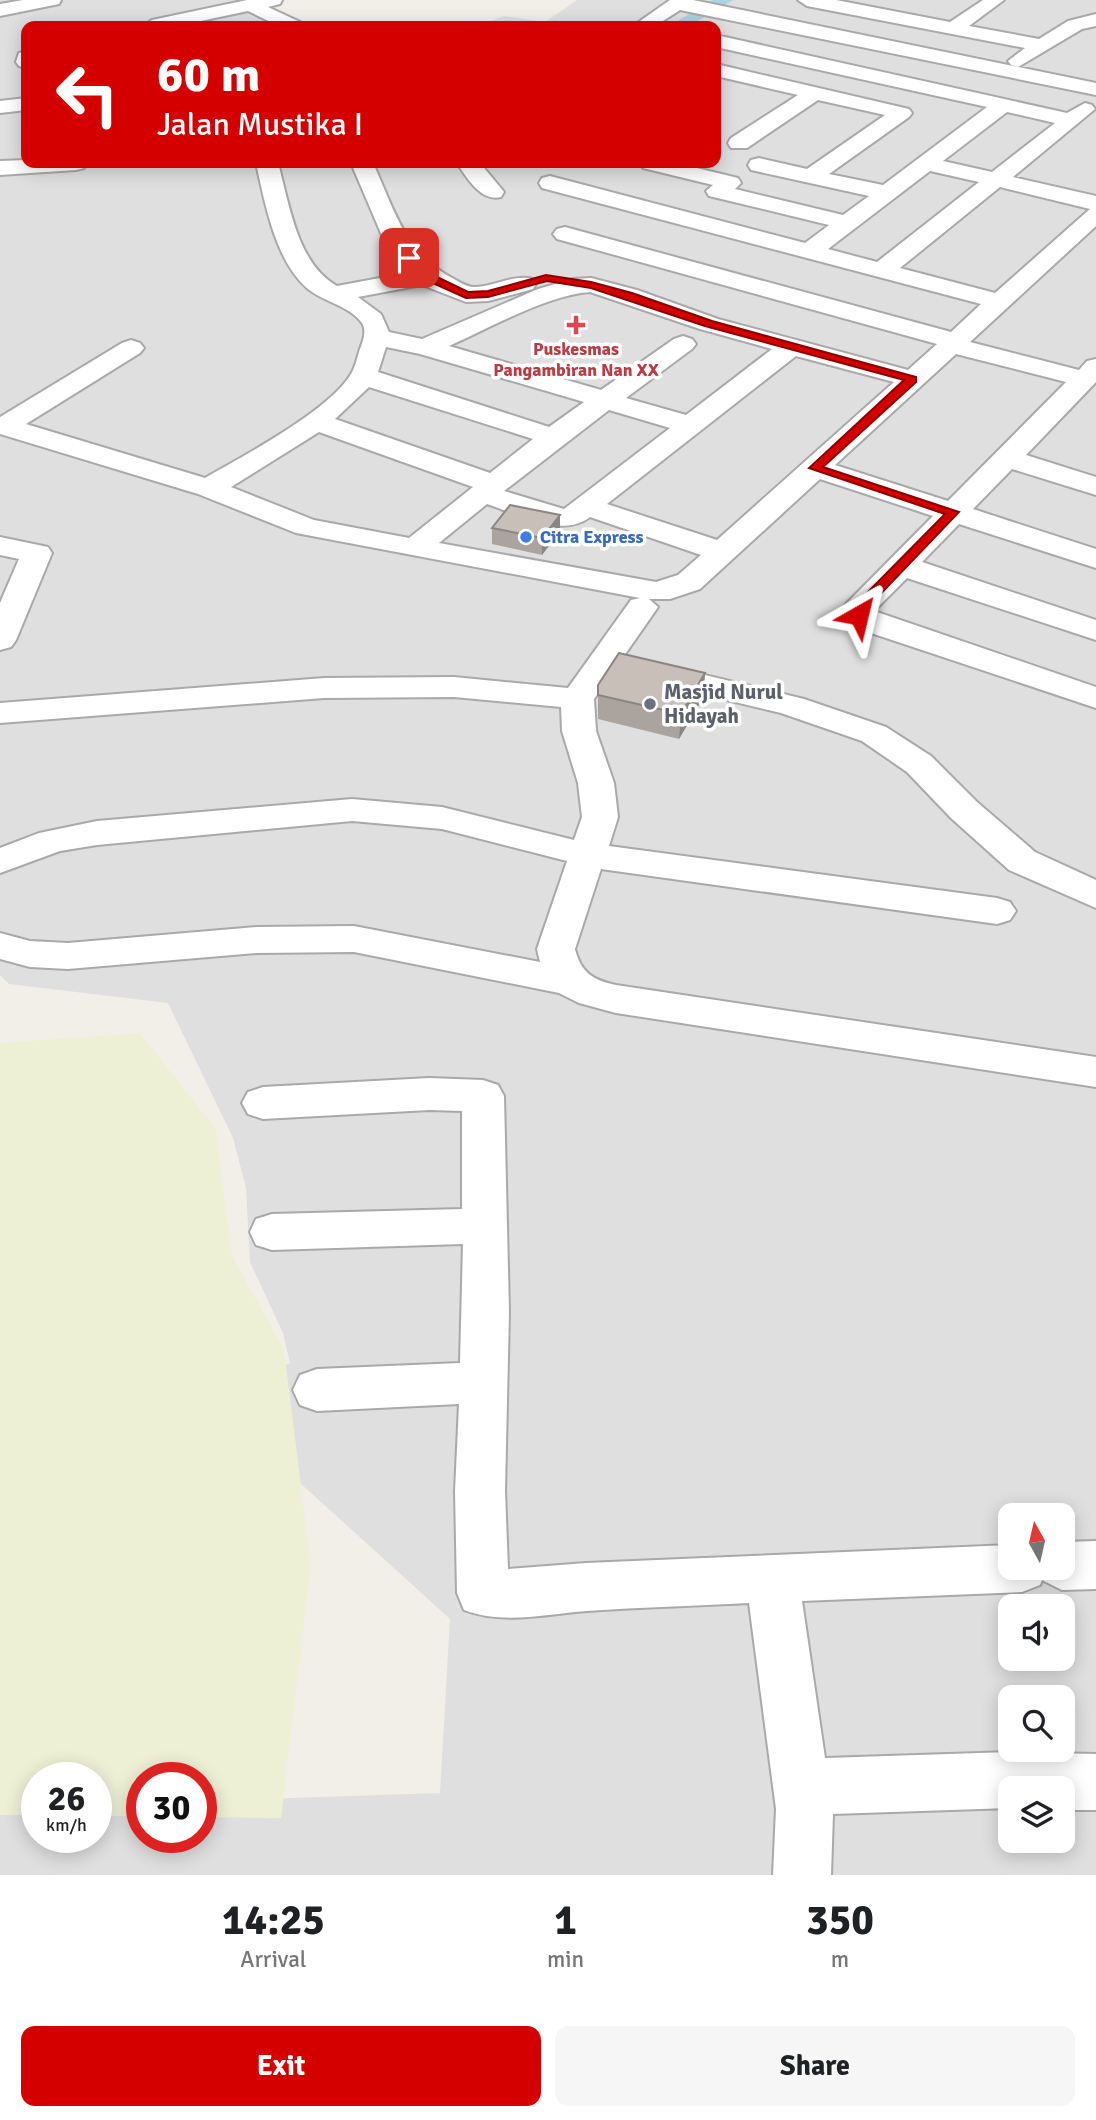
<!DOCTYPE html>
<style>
:root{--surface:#fff;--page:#f6f6f6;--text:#202124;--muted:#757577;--accent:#d40000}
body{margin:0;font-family:Signika,sans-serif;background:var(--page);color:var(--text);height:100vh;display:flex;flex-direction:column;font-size:26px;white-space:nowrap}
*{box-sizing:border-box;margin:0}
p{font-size:23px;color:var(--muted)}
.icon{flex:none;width:38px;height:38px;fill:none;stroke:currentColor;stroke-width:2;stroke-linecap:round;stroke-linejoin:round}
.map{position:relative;height:1875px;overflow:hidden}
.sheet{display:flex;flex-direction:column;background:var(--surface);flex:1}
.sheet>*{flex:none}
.hud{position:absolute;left:21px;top:21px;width:700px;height:147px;border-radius:14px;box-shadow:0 4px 18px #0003;background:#d40000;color:#fff;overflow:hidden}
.needle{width:46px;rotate:352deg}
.buttons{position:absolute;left:998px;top:1503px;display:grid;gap:14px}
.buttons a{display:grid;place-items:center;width:77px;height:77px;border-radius:14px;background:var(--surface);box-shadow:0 4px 18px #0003;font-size:35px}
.speed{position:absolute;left:21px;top:1762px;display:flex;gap:14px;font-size:35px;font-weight:700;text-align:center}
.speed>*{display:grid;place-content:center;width:91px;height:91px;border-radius:50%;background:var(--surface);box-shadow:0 4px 18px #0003;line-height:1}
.speed small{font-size:18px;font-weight:400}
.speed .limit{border:10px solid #d22;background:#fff;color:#111}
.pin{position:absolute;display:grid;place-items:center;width:60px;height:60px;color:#fff;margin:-30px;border-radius:14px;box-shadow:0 4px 10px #0006}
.me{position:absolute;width:77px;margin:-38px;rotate:37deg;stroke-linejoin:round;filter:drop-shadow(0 0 5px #0008)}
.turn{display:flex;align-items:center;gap:24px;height:147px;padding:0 21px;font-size:32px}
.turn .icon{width:91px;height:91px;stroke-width:2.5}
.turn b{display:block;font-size:49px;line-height:60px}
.eta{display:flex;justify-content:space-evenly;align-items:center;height:119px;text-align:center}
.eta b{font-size:42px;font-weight:800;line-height:49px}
.action{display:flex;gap:14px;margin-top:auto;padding:14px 21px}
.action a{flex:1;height:80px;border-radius:14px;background:var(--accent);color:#fff;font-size:28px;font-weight:800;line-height:80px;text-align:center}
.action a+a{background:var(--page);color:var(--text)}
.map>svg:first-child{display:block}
.residential{fill:#e0dfdf;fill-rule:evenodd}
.farmland{fill:#eef0d5}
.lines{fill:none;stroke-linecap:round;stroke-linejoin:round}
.canal{fill:#aad3df;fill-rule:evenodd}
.minor-casing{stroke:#a9a9a9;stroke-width:4}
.minor{fill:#fff;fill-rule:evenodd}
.wall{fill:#aba49e}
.shaded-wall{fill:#8b8681}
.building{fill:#c7bfb8;stroke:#8b8681;stroke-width:2}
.route{fill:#d40000;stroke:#8a0000;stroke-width:2}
.health-dot{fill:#e0444e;stroke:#fff;stroke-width:2.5}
.shop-dot{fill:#3f7fe0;stroke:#fff;stroke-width:2.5}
.worship-dot{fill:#6b7280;stroke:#fff;stroke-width:2.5}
.labels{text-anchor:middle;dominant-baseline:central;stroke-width:7;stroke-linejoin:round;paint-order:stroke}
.far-health-label{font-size:18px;font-weight:bold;fill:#be3a42;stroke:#fff}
.far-shop-label{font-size:18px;font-weight:bold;fill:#366cbe;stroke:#fff;text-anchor:start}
.worship-label{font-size:21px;font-weight:bold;fill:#5b616d;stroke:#fff;text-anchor:start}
</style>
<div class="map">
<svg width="1096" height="1875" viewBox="0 0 1096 1875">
<rect width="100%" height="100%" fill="#f2efe9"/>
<!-- residential -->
<path class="residential" d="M 0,0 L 257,0 L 314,26 L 26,26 L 26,163 L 716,163 L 716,26 L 477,26 L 504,16 L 545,22 L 577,0 L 1096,0 L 1096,1875 L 0,1875 L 0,1807 L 37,1806 L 37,1838 L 96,1838 L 96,1804 L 142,1802 L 142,1838 L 201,1838 L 201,1801 L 440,1793 L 450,1619 L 288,1472 L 245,1385 L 290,1363 L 283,1333 L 250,1262 L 246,1188 L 233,1138 L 168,1003 L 9,984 L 0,975 ZM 1010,1516 L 1062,1516 L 1062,1568 L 1010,1568 ZM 1010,1606 L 1062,1606 L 1062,1659 L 1010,1659 ZM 1010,1698 L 1062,1698 L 1062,1750 L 1010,1750 ZM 1010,1788 L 1062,1788 L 1062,1841 L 1010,1841 Z"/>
<!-- farmland -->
<path class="farmland" d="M 140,1033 L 216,1129 L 232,1255 L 284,1350 L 311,1567 L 281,1818 L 201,1817 L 201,1778 L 142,1778 L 142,1816 L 96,1816 L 96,1778 L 37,1778 L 37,1815 L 0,1815 L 0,1043 Z"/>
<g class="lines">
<!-- canal -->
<path class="canal" d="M 713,0 L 733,0 L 689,26 L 669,26 Z"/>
<!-- minor casing -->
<g class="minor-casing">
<path id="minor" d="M 23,0 L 61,0 L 59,4 L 0,16 L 0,4 Z
M 247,0 L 282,0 L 280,4 L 268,7 L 300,22 L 302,26 L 279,26 L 248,11 L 177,26 L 143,26 L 152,20 Z
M 670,0 L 693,0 L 1096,83 L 1096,95 L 680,10 L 655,26 L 633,26 Z
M 798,0 L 836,0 L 950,22 L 983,0 L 1004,0 L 969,26 L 1039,39 L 1068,21 L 1096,14 L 1096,26 L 1082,29 L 1018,67 L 1011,65 L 1008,61 L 1025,48 L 807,6 Z
M 716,35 L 1067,113 L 1085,103 L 1092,105 L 1095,109 L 1013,177 L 1096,196 L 1096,226 L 970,342 L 1079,370 L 1087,361 L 1096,359 L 1096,382 L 1026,455 L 1096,477 L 1096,495 L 1012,469 L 973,509 L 1096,549 L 1096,568 L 959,524 L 922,562 L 1096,620 L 1096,640 L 907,578 L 874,611 L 1096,687 L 1096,708 L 853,627 L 842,610 L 847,603 L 933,516 L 820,479 L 700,589 L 670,599 L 649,599 L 658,607 L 594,699 L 596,731 L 614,783 L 618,817 L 609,846 L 997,898 L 1010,902 L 1016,911 L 1010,920 L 997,924 L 601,869 L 575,949 C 581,973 593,980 616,985 L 1096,1057 L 1096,1087 L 616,1013 L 579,1003 L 559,993 L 354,952 L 257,953 L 68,969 L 30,967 L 0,959 L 0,933 L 30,941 L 68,943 L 257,927 L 354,926 L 540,962 L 537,949 L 567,861 L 442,829 L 352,821 L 97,845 L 60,851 L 0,873 L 0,848 L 39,833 L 97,821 L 352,799 L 442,807 L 574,840 L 582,817 L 578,783 L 562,731 L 561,707 L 454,697 L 324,698 L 0,723 L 0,703 L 324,678 L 454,677 L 568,688 L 631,600 L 640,598 L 296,533 L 198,494 L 0,434 L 0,417 L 122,343 L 131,340 L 140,343 L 144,348 L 140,353 L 26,424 L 205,478 C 243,456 329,411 351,374 C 356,366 357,357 360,349 C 363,341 367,331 362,323 C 350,306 324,302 308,289 C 275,261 265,203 256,163 L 278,163 C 289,203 297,264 337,286 L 412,272 L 386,245 L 351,163 L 373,163 C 395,211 404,253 454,279 C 461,283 467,287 474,287 C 494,287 513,274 533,279 L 536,284 L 533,289 L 488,301 L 466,302 L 422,285 L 358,297 L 381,314 L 389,332 L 422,339 L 538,289 L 573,279 L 591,278 L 637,290 L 718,319 L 908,370 L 937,344 L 557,239 L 553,234 L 557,229 L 565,227 L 951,332 L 981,304 L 542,188 L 539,183 L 542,178 L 550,176 L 805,243 L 829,225 L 709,196 L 706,191 L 713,185 L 643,168 L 640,163 L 676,163 L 738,178 L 741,183 L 735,189 L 843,215 L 869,196 L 751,170 L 748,165 L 751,160 L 759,158 L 807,169 L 885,115 L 818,100 L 747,148 L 731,148 L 728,143 L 731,138 L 798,95 L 716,76 L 716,64 L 909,109 L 912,113 L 909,117 L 829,174 L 883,185 L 987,107 L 716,47 ZM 1007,112 L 1055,123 L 992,172 L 943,161 ZM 930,171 L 979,182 L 877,262 L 828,249 ZM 1000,187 L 1090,209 L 995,293 L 900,268 ZM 590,292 L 700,329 L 772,349 L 686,415 L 626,398 L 692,349 L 696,344 L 692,339 L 683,336 L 674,339 L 601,390 L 449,346 C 490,328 547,295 590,292 ZM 386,347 L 420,354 L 584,402 L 549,427 L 378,372 ZM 956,354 L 1066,382 L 948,501 L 835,465 ZM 796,356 L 894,382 L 717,540 L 607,504 ZM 369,387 L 533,439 L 490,473 L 335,419 ZM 609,410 L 670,428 L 564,509 L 504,491 ZM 319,432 L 473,487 L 409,538 L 314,520 L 231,487 ZM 487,504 C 517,514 562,539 590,517 L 701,555 L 678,575 L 656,582 L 439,543 Z
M 26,51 L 26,68 L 19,66 L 16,62 L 19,53 Z
M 26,98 L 26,110 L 0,113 L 0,101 Z
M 26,160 L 26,163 L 87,163 L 84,168 L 76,170 L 0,175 L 0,161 Z
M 457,163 L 480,163 L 504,192 L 501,197 C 481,202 467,178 457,163 Z
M 0,537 L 48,547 L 52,553 L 16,640 L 11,647 L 0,650 L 0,603 L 19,559 L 0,555 Z
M 651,662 L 804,699 L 886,727 L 931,756 L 977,802 L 1035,852 L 1096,880 L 1096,908 L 1009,870 L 951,818 L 907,772 L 862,741 L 781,713 L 639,679 L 635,672 L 639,665 Z
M 429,1078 L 483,1080 L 498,1085 L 504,1096 L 509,1312 L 505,1491 L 508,1569 L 586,1563 L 1010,1545 L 1010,1568 L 1062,1568 L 1062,1542 L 1096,1541 L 1096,1589 L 1062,1590 L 1042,1580 L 1040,1585 L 1022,1592 L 802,1601 L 825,1758 L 1010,1752 L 1096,1754 L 1096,1810 L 1062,1810 L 1062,1788 L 1010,1788 L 1010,1808 L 833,1814 L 831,1875 L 773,1875 L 776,1809 L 749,1603 C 695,1606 641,1607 587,1611 C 546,1614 503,1625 464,1610 L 457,1593 L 455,1491 L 459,1404 L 317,1411 L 300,1405 L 293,1390 L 300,1375 L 317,1369 L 460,1363 L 463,1244 L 272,1250 L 256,1245 L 250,1232 L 256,1219 L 272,1214 L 462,1209 L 462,1111 L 429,1110 L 263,1119 L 248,1114 L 242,1103 L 248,1092 L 263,1087 Z"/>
</g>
<!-- minor -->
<use href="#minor" class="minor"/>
</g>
<!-- wall -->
<path class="wall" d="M 492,528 L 560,531 L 542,555 L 492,544 Z
M 705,673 L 703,698 L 679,739 L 598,719 L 598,685 Z"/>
<!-- shaded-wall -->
<path class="shaded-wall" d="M 560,515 L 560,531 L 542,555 L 542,538 Z
M 705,673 L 703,698 L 679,739 L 681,714 Z"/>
<!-- building -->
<path class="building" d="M 510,505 L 560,515 L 542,538 L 492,528 Z
M 619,653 L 705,673 L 681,714 L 598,695 L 598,685 Z"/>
<!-- route -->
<path class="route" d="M 405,256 L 412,256 L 435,276 L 468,292 L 488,291 L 546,275 L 591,282 L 632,293 L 712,321 L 916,377 L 916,382 L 823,467 L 959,512 L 867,608 L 863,618 L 854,618 L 852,615 L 856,604 L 945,514 L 809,468 L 904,380 L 705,326 L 591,288 L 547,281 L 488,297 L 466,298 L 428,281 L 405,260 Z"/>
<!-- markers -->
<path class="health-dot" d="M572.5 314.5h7v7h7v7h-7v7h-7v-7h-7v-7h7z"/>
<circle class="shop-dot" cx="526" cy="537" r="7"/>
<circle class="worship-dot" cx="650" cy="704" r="7"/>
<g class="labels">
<!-- far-health labels -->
<g class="far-health-label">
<text x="576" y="349">Puskesmas<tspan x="576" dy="21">Pangambiran Nan XX</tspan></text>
</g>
<!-- far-shop labels -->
<g class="far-shop-label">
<text x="540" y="537">Citra Express</text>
</g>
<!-- worship labels -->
<g class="worship-label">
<text x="664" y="692">Masjid Nurul<tspan x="664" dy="24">Hidayah</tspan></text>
</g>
</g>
</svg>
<div class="buttons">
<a><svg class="needle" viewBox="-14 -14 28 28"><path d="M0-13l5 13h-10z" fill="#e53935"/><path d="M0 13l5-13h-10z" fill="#757577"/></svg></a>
<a><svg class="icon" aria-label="sound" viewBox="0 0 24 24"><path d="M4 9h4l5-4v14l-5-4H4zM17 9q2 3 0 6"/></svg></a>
<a><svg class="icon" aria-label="search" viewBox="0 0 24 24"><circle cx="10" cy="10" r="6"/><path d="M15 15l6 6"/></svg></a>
<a><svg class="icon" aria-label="layers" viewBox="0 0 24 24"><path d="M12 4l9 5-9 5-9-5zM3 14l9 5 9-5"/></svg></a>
</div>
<div class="speed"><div>26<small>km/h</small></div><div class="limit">30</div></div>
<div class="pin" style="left:409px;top:258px;background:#d93025"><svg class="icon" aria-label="arrive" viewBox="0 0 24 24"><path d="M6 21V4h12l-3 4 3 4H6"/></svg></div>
<svg class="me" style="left:859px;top:615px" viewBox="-20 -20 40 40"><path d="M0-17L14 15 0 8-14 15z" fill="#d40000" stroke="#fff" stroke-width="4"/></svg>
<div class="hud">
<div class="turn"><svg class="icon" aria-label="left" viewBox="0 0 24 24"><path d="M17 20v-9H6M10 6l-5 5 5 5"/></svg><div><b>60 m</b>Jalan Mustika I</div></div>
</div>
</div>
<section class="sheet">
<div class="eta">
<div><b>14:25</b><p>Arrival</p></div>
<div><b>1</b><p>min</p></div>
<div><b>350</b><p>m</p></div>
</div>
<div class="action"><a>Exit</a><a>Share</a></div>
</section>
